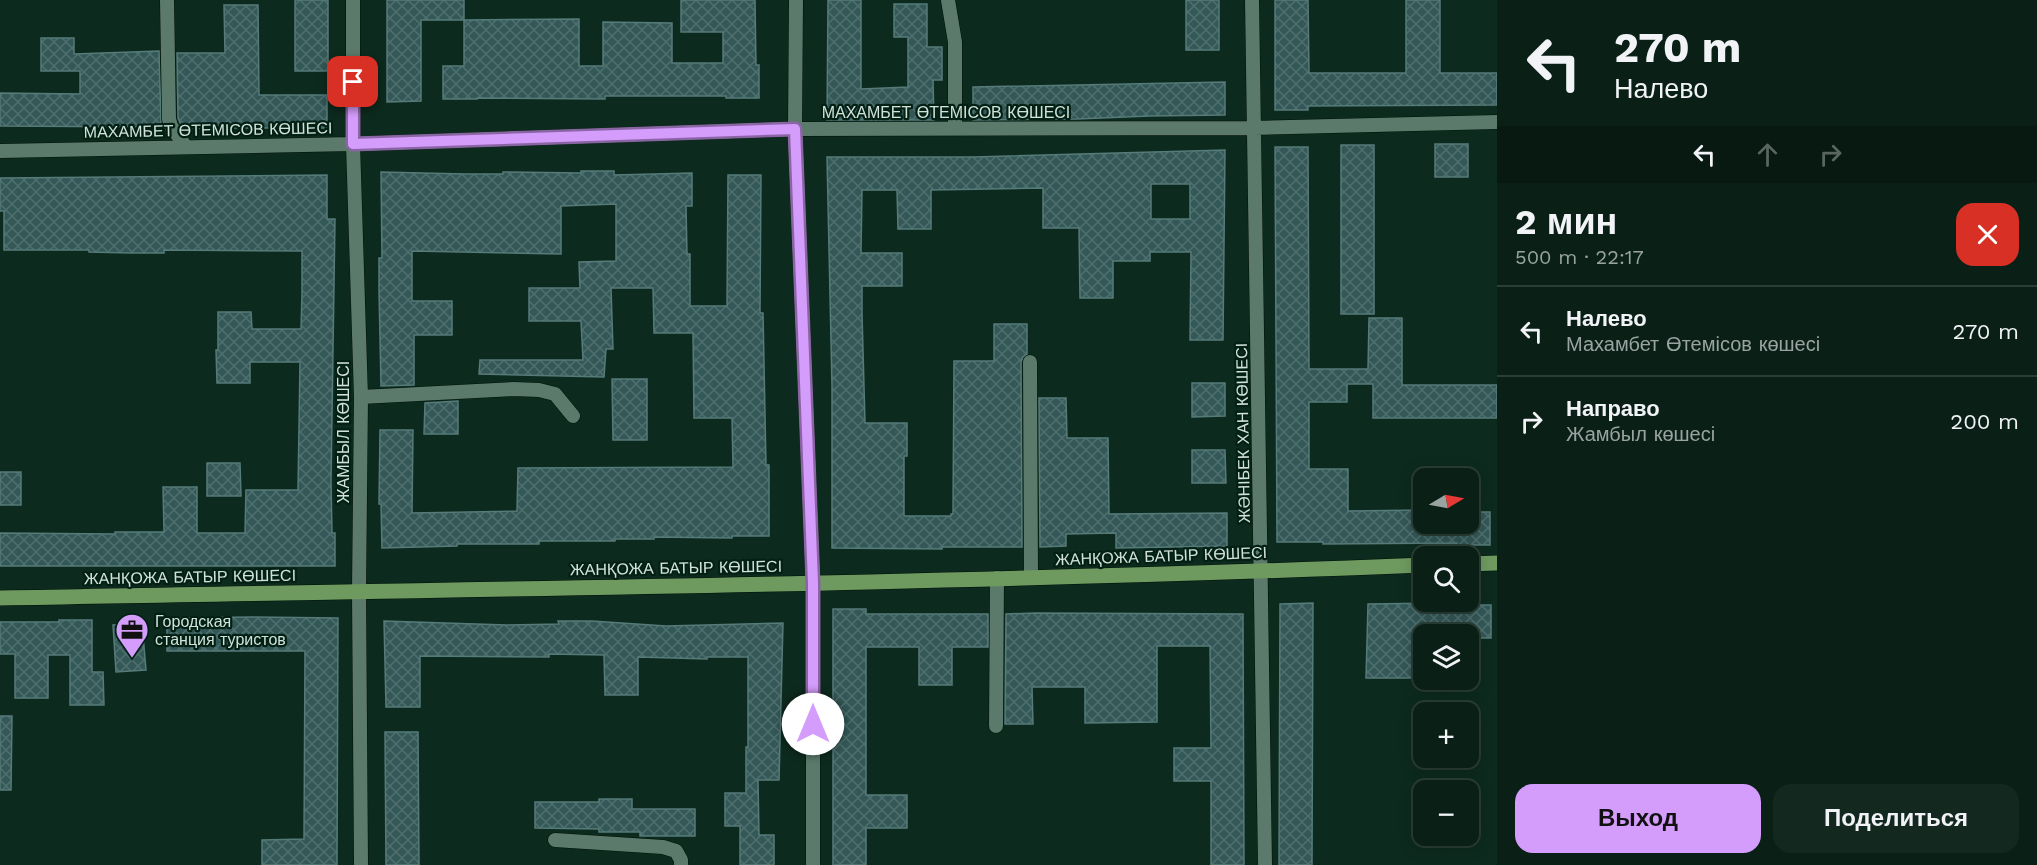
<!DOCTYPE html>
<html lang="ru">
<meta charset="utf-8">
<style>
:root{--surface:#0a2016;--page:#13281f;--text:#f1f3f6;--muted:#99a3a1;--line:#2a3e35;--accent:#d49cfb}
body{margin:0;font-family:"Work Sans",sans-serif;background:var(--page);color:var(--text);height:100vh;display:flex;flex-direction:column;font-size:22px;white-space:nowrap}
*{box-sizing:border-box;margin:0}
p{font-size:20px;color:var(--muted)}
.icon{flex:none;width:33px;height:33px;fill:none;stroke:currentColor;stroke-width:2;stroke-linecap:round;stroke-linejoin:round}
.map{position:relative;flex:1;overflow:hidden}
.details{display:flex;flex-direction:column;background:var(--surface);width:540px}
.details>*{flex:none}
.guide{background:#0a2016;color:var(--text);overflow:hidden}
.needle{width:39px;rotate:80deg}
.controls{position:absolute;left:1413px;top:468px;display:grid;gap:12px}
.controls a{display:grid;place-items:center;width:66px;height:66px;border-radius:12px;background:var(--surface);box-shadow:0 3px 15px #0003,0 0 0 2px var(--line);font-size:30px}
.pin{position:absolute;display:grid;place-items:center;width:51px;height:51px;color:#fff;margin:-26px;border-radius:12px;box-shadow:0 3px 9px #0006}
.me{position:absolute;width:66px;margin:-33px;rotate:0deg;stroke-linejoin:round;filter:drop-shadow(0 0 4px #0008)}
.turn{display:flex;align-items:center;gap:21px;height:126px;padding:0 18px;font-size:27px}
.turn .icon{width:78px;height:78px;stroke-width:2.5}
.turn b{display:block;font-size:42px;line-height:51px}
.lanes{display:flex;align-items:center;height:57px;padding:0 18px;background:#0003;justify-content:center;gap:30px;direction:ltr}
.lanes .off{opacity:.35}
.round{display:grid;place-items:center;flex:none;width:63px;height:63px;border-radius:18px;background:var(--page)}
.headline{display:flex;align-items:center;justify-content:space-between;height:102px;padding:0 18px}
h1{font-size:36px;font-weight:700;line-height:45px}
.cta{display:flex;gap:12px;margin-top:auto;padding:12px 18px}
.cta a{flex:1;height:69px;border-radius:18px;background:var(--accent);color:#111;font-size:24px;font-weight:700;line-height:69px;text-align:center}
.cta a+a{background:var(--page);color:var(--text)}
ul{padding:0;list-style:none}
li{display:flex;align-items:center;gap:18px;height:90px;padding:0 18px;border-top:2px solid var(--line)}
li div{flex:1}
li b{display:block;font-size:22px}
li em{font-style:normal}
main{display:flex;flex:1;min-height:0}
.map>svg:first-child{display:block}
.building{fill:url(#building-cross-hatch);stroke:#567b79;stroke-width:1.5;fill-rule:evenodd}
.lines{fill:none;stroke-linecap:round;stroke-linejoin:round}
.minor-casing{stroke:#001208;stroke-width:15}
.major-casing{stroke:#001208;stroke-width:16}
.minor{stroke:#5b7a6b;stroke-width:14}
.major{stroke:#6e9a60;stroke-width:15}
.route-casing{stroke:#8a65a3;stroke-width:15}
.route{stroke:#d49cfb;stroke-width:10}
.labels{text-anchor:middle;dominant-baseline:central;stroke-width:4.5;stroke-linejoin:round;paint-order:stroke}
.street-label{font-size:16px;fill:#d1e2d9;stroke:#032015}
.poi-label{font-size:16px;fill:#d1e2d9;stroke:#032015;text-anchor:start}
</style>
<main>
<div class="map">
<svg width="1497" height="865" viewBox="0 0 1497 865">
<defs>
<pattern id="building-cross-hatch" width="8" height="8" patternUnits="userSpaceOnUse" patternTransform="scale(1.5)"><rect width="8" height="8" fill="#335857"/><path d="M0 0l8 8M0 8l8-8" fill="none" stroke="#50706f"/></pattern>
</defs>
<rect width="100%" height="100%" fill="#0d2a1e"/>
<!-- building -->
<path class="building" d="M 295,0 L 328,0 L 328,71 L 295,71 Z
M 387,0 L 464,0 L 464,20 L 421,20 L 421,101 L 387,102 Z
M 681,0 L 755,0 L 756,65 L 759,65 L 759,98 L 726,98 L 726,96 L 605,96 L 605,99 L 477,98 L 477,99 L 443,99 L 443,66 L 464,66 L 464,20 L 579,19 L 579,66 L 603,66 L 603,22 L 672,23 L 672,63 L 723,63 L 723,32 L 681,32 Z
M 828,0 L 861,0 L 861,89 L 908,87 L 908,37 L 894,37 L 894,4 L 927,4 L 927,47 L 942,47 L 942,80 L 933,80 L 934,120 L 827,120 Z
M 1186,0 L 1219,0 L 1219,50 L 1186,50 Z
M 1275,0 L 1308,0 L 1309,73 L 1406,73 L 1406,0 L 1440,0 L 1440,73 L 1497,73 L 1497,105 L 1308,106 L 1308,110 L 1275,110 Z
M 224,5 L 258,5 L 259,95 L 327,95 L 327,128 L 191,128 L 191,125 L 181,125 L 178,118 L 177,53 L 225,53 Z
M 41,38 L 74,38 L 74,54 L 159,51 L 161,125 L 155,125 L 155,127 L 0,126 L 0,93 L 80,94 L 80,71 L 41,71 Z
M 1225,82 L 1225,115 L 1150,116 L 1077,119 L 973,120 L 973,87 Z
M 1435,144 L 1468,144 L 1468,177 L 1435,177 Z
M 1341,145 L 1374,145 L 1374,314 L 1341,314 Z
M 1275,147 L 1308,147 L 1309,369 L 1368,369 L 1369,318 L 1402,318 L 1402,385 L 1497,385 L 1497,418 L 1373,418 L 1373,384 L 1347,384 L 1347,402 L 1309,402 L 1309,469 L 1348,469 L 1348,511 L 1424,510 L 1424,524 L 1468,524 L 1468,512 L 1490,512 L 1490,545 L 1457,545 L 1457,543 L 1323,544 L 1323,542 L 1277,542 Z
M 1225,150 L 1223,340 L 1190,340 L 1191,252 L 1150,252 L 1150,261 L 1113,261 L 1113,298 L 1080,298 L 1079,228 L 1043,228 L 1043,188 L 931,190 L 931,229 L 898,229 L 897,190 L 862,190 L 861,253 L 902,253 L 902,286 L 862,286 L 862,313 L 865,423 L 907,423 L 907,456 L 904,456 L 904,516 L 951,516 L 951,514 L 953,514 L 954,361 L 994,361 L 994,324 L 1027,324 L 1027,354 L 1023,357 L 1021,362 L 1022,547 L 942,547 L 942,549 L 832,548 L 832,387 L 827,157 L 973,157 ZM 1151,184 L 1190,184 L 1190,219 L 1151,219 Z
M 581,171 L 614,171 L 614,175 L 692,173 L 692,206 L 686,206 L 687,254 L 690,254 L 690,306 L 727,306 L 728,175 L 761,175 L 760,313 L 763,313 L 766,465 L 769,465 L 769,536 L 732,536 L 732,538 L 654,537 L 654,539 L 615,539 L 615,541 L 539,541 L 539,544 L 457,544 L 457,546 L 382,548 L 381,504 L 379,504 L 380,430 L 413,430 L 412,513 L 517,511 L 518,468 L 733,467 L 732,418 L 694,418 L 693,333 L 654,333 L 653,288 L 611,288 L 613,349 L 606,349 L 604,377 L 479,374 L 480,360 L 583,360 L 581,321 L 529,321 L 529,288 L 580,288 L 579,262 L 616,261 L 616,204 L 561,206 L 561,254 L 412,251 L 412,301 L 452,301 L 452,335 L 414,335 L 414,385 L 381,386 L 379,291 L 379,258 L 382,258 L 381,172 L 465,174 L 503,174 L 503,172 L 581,173 Z
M 327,175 L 327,219 L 335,219 L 331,482 L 332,533 L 335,533 L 335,566 L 0,566 L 0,533 L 115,534 L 115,532 L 164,532 L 163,487 L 197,487 L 197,533 L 245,533 L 246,490 L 298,490 L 300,362 L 250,362 L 250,383 L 217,383 L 216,350 L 218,350 L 218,312 L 251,312 L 252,329 L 301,329 L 302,294 L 302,251 L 164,250 L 164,253 L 131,253 L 89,252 L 89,250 L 4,250 L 4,211 L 0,211 L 0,178 Z
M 612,379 L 647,379 L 647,440 L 613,440 Z
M 1192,383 L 1225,383 L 1225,416 L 1192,417 Z
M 1039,398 L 1066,398 L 1067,438 L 1108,438 L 1109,514 L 1227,513 L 1227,546 L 1116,548 L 1116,533 L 1066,534 L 1066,546 L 1040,547 Z
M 458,401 L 458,434 L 424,434 L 425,403 Z
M 1192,450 L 1225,450 L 1226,483 L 1192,483 Z
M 207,463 L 240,463 L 241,496 L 207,496 Z
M 0,472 L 21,472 L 21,505 L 0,505 Z
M 1313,603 L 1312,865 L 1279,865 L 1280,604 Z
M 1440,603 L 1440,605 L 1491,605 L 1491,638 L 1468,638 L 1468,634 L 1424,634 L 1424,678 L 1366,678 L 1368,604 Z
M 833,609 L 866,609 L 866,614 L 988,614 L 988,647 L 952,647 L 952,685 L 919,685 L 919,647 L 866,647 L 866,795 L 907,795 L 907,828 L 866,828 L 866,865 L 833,865 Z
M 1035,613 L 1243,614 L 1244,865 L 1211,865 L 1211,781 L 1174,781 L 1174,748 L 1211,748 L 1210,646 L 1157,646 L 1157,722 L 1085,723 L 1085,687 L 1032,687 L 1033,724 L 1005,724 L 1006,614 Z
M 252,617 L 338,618 L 337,865 L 262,865 L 262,840 L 304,839 L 305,651 L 167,651 L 167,618 Z
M 59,620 L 92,620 L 92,672 L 103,672 L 104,705 L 70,705 L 70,655 L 48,655 L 48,698 L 15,698 L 15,654 L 0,654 L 0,622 L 59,622 Z
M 384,621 L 507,625 L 559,624 L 558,621 L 592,621 L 666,626 L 783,623 L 779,780 L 758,780 L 759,835 L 774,835 L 774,865 L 740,865 L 740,826 L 725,826 L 725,793 L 746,793 L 746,747 L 748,747 L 748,657 L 707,657 L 707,659 L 638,657 L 638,695 L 605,695 L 604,655 L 549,654 L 549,657 L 420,656 L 420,707 L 386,707 Z
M 142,623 L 146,670 L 116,672 L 113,625 Z
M 0,716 L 12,716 L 11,790 L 0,790 Z
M 385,732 L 418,732 L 419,865 L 386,865 Z
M 599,799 L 632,799 L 632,809 L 695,809 L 695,836 L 640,836 L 640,832 L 599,832 L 599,829 L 535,828 L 535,802 L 599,802 Z"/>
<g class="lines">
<!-- minor casing -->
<g class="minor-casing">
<path id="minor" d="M 167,0 L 169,119 L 171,126 L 186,147
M 353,0 L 353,144 L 361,397 L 359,591 L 361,865
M 796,0 L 795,129 L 813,583 L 813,865
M 948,0 L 955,42 L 955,127
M 1252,0 L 1265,865
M 0,151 L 353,144 L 795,129 L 1254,128 L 1497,122
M 1030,362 L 1031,578
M 361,397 L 514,389 L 539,390 L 555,394 L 573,416
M 996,726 L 997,578
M 555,840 L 663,847 L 676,851 L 681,860 L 681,865"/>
</g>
<!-- major casing -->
<g class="major-casing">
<path id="major" d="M 1468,564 L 1497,563
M 0,598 C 475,589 949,584 1424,565"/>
</g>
<!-- minor -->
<use href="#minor" class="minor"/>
<!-- major -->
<use href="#major" class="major"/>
</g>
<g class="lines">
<!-- route casing -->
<g class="route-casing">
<path id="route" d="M 353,82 L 353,144 L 795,129 L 813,583 L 813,724"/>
</g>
<!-- route -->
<use href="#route" class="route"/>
</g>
<!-- icons -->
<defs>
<g id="office-pin" transform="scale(1.725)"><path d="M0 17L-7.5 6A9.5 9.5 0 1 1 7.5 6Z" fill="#d49cfb" stroke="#032015"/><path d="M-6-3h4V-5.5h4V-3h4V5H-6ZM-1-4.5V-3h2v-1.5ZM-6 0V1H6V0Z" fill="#111"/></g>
</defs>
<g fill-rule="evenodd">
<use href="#office-pin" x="132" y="630"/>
</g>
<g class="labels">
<!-- street labels -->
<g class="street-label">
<text x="946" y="112">МАХАМБЕТ ӨТЕМІСОВ КӨШЕСІ</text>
<text transform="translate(208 130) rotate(-1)">МАХАМБЕТ ӨТЕМІСОВ КӨШЕСІ</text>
<text transform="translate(343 432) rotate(-90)">ЖАМБЫЛ КӨШЕСІ</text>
<text transform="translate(1243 433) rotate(-91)">ЖӘНІБЕК ХАН КӨШЕСІ</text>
<text transform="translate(1161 556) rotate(-2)">ЖАНҚОЖА БАТЫР КӨШЕСІ</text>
<text transform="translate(676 568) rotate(-1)">ЖАНҚОЖА БАТЫР КӨШЕСІ</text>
<text transform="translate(190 577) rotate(-1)">ЖАНҚОЖА БАТЫР КӨШЕСІ</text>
</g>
<!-- poi labels -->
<g class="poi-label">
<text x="155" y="621">Городская<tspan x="155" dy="18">станция туристов</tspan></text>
</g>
</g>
</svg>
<div class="controls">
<a><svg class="needle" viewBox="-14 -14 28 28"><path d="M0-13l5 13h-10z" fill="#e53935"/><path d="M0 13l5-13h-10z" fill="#99a3a1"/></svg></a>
<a><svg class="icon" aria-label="search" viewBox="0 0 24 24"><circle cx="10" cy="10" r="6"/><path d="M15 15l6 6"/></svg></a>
<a><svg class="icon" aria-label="layers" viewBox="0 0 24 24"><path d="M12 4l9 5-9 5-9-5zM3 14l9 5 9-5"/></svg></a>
<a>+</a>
<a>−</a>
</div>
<div class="pin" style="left:353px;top:82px;background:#d93025"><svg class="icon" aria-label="arrive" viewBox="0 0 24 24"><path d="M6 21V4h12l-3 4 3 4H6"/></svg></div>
<svg class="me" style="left:813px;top:724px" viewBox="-20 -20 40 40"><circle r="19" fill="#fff"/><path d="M0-13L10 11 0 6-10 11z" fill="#d49cfb"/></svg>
</div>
<section class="details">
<div class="guide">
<div class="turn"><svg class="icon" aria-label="left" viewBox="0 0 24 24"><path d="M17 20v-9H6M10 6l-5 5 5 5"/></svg><div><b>270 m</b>Налево</div></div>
<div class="lanes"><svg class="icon" aria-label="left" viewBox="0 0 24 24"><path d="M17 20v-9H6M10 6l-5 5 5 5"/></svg><svg class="icon off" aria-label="ahead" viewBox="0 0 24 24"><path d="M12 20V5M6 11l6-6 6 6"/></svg><svg class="icon off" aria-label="right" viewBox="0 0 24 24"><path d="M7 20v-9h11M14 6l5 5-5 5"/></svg></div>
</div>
<div class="headline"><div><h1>2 мин</h1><p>500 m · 22:17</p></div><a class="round" style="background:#d93025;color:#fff"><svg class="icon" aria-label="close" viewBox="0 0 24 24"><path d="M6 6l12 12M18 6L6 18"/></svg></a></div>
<ul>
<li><svg class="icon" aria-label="left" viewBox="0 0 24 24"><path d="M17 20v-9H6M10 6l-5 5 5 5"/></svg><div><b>Налево</b><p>Махамбет Өтемісов көшесі</p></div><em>270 m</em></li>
<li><svg class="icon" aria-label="right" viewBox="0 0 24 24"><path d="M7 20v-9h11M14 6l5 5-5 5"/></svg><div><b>Направо</b><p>Жамбыл көшесі</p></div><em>200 m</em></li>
</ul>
<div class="cta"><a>Выход</a><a>Поделиться</a></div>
</section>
</main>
